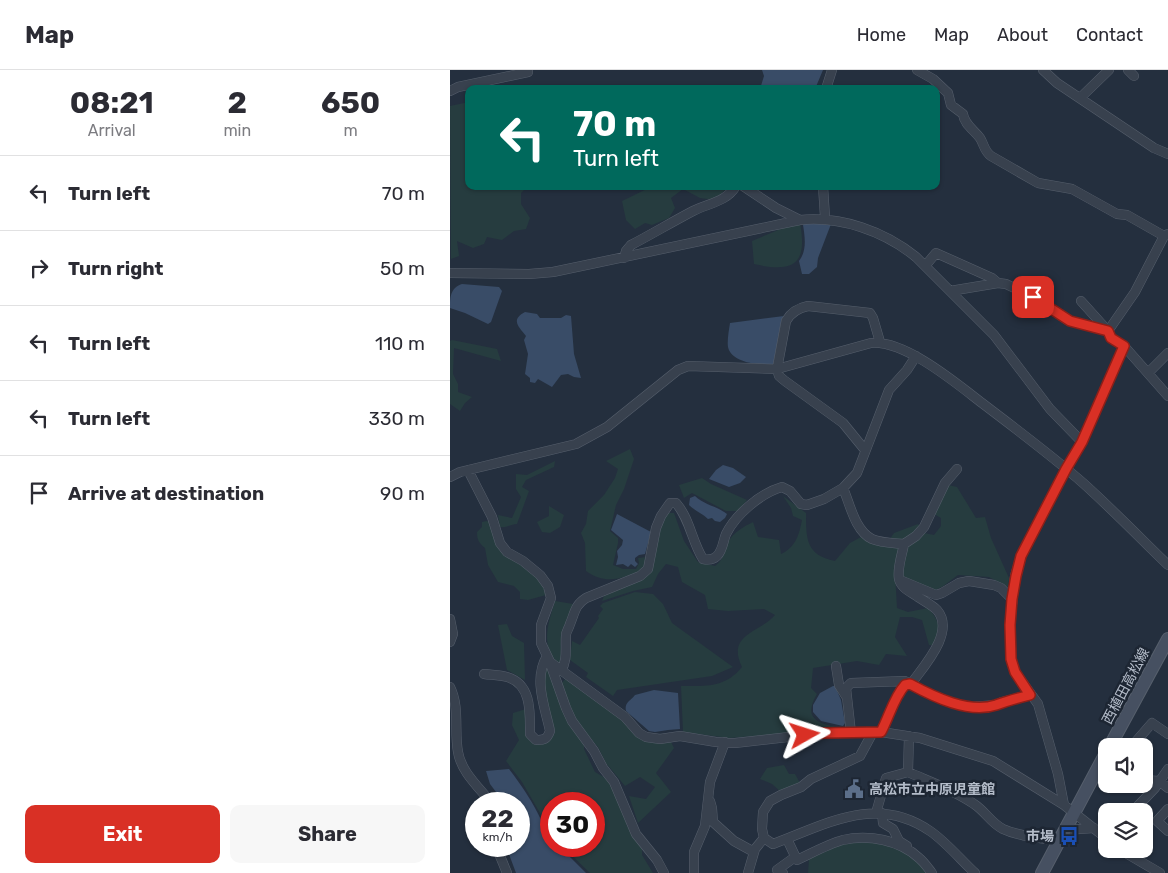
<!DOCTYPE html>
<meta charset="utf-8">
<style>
:root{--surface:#fff;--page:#f7f7f7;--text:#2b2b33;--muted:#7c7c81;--line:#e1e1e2;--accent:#d93025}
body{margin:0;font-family:Rubik,"Noto Sans JP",sans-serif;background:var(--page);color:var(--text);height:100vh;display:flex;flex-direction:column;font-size:19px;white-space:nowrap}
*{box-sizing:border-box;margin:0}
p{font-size:16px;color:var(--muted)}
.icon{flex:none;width:28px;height:28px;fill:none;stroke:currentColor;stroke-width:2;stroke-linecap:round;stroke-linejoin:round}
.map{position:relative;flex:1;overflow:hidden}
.panel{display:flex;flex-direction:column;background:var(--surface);width:450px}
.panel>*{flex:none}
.hud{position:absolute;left:15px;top:15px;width:475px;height:105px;border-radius:10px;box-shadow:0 1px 4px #0004;background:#00695c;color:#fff;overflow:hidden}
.fabs{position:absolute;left:648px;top:668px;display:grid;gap:10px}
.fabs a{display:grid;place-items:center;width:55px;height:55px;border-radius:10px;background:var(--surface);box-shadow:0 1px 4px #0004;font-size:25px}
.speed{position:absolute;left:15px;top:722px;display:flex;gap:10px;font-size:25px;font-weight:700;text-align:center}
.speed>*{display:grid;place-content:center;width:65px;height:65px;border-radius:50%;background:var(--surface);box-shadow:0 1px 4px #0004;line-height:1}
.speed small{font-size:12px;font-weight:400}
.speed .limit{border:8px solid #d22;background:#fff;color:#111}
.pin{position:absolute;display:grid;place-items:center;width:42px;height:42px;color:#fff;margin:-21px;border-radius:10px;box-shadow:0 2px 8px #0006}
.me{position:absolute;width:55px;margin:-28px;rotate:84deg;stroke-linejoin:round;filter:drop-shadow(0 0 4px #0008)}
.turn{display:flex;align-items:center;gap:18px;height:105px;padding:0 25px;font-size:22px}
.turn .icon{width:65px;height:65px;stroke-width:2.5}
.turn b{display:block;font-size:35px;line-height:42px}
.eta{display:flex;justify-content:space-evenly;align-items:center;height:85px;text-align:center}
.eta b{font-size:30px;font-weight:700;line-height:35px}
.button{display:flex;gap:10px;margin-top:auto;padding:10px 25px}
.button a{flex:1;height:58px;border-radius:10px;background:var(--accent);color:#fff;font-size:20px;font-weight:700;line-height:58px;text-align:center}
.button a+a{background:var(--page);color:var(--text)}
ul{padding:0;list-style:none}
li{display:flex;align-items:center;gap:15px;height:75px;padding:0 25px;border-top:1px solid var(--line)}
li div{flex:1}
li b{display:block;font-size:19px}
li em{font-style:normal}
header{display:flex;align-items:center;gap:30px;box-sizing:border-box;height:70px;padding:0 25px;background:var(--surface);border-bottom:1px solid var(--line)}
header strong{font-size:24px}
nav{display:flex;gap:28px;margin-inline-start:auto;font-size:18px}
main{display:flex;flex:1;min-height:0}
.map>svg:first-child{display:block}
.green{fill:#263c3f}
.water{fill:#394c67}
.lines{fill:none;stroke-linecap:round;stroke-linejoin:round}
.minor-casing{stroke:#565f6c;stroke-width:10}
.secondary-casing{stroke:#565f6c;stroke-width:14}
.minor{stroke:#38414e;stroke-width:9}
.secondary{stroke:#465061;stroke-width:12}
.route-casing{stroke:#8d1f18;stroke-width:12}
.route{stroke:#d93025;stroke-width:9}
.labels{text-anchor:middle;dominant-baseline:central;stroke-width:5;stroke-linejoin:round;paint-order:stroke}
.street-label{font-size:14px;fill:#b4bcc9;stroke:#1d2633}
.poi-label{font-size:14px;font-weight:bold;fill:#b4bcc9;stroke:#1d2633;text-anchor:start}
</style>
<header>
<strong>Map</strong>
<nav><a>Home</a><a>Map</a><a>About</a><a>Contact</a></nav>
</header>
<main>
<section class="panel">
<div class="eta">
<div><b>08:21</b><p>Arrival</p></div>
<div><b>2</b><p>min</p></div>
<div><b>650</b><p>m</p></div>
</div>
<ul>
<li><svg class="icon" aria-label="left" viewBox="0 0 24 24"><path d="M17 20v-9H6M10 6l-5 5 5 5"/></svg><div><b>Turn left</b></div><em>70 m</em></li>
<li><svg class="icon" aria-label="right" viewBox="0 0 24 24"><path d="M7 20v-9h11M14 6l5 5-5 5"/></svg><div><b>Turn right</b></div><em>50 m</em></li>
<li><svg class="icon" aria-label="left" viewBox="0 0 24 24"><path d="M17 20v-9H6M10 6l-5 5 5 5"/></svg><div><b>Turn left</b></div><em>110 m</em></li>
<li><svg class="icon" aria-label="left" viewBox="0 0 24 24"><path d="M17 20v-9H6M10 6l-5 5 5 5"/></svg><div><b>Turn left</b></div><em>330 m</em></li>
<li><svg class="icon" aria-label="arrive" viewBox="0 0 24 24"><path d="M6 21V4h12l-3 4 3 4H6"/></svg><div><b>Arrive at destination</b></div><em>90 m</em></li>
</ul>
<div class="button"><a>Exit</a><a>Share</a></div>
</section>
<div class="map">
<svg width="718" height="803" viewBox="0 0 718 803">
<rect width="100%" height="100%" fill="#242f3e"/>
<!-- green -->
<path class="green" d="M 19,32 L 19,116 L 78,116 L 71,123 L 71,134 L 80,148 L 76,159 L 64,161 L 52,170 L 37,167 L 34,174 L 23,178 L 7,171 L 9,186 L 1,189 L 0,36 Z
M 203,116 L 279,116 L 265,130 L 250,128 L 233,119 L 221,128 L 225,138 L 219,148 L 202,155 L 195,153 L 185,159 L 176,150 L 172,131 Z
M 350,153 C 358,195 343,203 304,194 L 302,171 L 340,155 Z
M 2,270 L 47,279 L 51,291 L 4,278 L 3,304 L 8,314 L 8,322 L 22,327 L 15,333 L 10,341 L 0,334 L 0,271 Z
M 180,379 L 184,389 L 174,419 L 166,435 L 160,461 L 168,468 L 168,473 L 163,495 L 173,499 L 186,499 L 189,493 L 188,488 L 197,487 L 193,499 C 174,509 155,515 136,501 L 135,473 L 131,463 L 136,454 L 138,441 L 154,425 L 165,408 L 168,399 L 156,391 Z
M 105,391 L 104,397 L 76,410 L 72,417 L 79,421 L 67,454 C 61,454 57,458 50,457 L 48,445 L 62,448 L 71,427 L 66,419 L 66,404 L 77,405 Z
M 252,408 L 261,414 L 297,430 L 288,441 L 276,441 L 242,423 L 234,428 L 229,415 Z
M 498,415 L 507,417 L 526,448 L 535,447 L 541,468 L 559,508 L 558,517 L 539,507 L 508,505 L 492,517 L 485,520 L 445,503 L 447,538 L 458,542 L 478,538 C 490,551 490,559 486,575 L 479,575 L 472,550 L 462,547 L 450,547 L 445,567 L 457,586 L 436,584 L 429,595 L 407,591 L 363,598 L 361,618 L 367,624 C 354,646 364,653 386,657 L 357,662 L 279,668 L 233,662 L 231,616 C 256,616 275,618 292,597 C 276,564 310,563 325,545 L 314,539 L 278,541 L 258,539 L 255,525 L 232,512 L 228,497 L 216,494 L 208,504 L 202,517 L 183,521 L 152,531 L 154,526 L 190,510 L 201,502 L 211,455 L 216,443 L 224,443 L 234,471 L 248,492 L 265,496 C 274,490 273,481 278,472 C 284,462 293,457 303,452 L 308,467 L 329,470 L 331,484 C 346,477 349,465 352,450 L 343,446 L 341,438 L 333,426 L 356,443 C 356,469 356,485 385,491 L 400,473 L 411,467 L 424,474 L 435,476 L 444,463 L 468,454 L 474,463 L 484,465 L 491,456 L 491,448 L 484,444 Z
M 99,436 L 114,445 L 110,457 L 100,463 L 92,462 L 87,452 L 99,446 Z
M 37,451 L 41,453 L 48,474 L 96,516 L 96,525 L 78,530 L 70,529 L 70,522 L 64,516 L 48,512 L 38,495 L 35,478 C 29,473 27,470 27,462 L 32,457 L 32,452 Z
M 185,522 L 203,524 L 213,534 L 222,553 L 283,597 L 262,606 L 167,620 L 163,626 L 136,607 L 138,603 L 120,590 L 122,571 L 130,575 L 149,548 L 148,546 L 153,539 L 150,536 L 153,533 Z
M 105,531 L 123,534 L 112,563 L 113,579 L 111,594 L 108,594 C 90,575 98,554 105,531 Z
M 57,554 L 62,566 L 74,573 L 75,610 L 57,600 L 48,555 Z
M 96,593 L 134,671 L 134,679 L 145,702 L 159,710 L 173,740 L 177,756 L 192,775 L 192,785 L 203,803 L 140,803 L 112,776 L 144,776 L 144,734 L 101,734 L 101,762 L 72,712 L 56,691 L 69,670 L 62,655 L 63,643 L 76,639 L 83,672 L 92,674 L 99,671 L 105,662 L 93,617 Z
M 116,608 L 172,649 L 200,671 L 221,672 L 224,678 L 206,703 L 221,722 L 188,753 L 179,726 L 196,729 L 205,717 L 190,707 L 175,716 L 156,693 L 148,677 L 125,650 L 111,614 Z
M 334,695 L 339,704 L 345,704 L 350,713 L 331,722 L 322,714 L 310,709 L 317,698 Z
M 417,771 L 438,776 L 461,785 L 478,803 L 358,803 L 359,789 L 392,774 Z"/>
<!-- water -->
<path class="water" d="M 312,0 L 373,0 L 365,19 L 310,19 L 314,6 Z
M 355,153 L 381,154 L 368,188 L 367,197 L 359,204 L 352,204 L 349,191 C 357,181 355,167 353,155 Z
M 12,214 L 49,217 L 52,221 L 41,252 L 38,254 L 15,243 L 0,238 C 0,228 0,218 12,214 Z
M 75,242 L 87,244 L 90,248 L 111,248 L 116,245 L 121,246 L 124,284 L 131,308 L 124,307 L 118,304 L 111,305 L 102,317 L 88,309 L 85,313 L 80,312 L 80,308 L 75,304 L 78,284 L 74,270 L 76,266 C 69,257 60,250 75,242 Z
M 334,246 L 324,294 C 311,296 281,293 278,277 C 277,270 279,260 280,253 Z
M 273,395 L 283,398 L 296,407 L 290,413 L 279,417 L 259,409 L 266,400 Z
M 245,426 C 254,435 267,436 277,444 L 275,448 L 270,452 L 265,451 L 262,448 L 258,449 C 252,443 245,441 239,435 L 240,428 Z
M 167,444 L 201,462 L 195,484 L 189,485 L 185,488 L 185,491 L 188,494 L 185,497 L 181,494 L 178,497 L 173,494 L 166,495 L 168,487 L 167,481 L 172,475 L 173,470 L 161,460 Z
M 383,616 L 385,616 L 391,630 L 395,653 L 393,656 L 371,651 L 363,642 L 363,635 L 370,623 Z
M 204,620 L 228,623 L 230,659 L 218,660 L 205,662 L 199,661 L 176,641 C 174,632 181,631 185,625 Z
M 59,699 C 72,716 83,732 92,752 C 97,764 101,761 101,776 L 109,776 L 136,803 L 66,803 L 56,776 L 69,776 L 69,734 L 55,734 L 40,714 L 36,701 Z"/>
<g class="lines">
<!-- minor casing -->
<g class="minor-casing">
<path id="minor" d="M 467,0 L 483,9 L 498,23 L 501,35 L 513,44 C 514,54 524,60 530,68 C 534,74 534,81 541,86 L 588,113 L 622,119 L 667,144 L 677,145 L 714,166
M 593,0 L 607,13 L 704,78 L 718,84
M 678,0 L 684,6
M 376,19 L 382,0
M 0,21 L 8,17 L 78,2 L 78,0
M 630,28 L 659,0
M 293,116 L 326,138 L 350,150
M 373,116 L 375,147
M 174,188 L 176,181 L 181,175 C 202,164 222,152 243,141 C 259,133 276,132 286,116
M 475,196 L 486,183 L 542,208 L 548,213
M 0,203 L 79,204 L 103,202 L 350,150 C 391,146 434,161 466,187 L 544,265 L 600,339 L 632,372 L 616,399 L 571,486 L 565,506 L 560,555 L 561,589 L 565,602 L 588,634 L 608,704 L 614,735
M 500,221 L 548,213 L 556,214 L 583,227 L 619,251 L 658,261 L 661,268 L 674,276 L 718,326
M 631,231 L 658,261 L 685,222 L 714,166 L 718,164
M 698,303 L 718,283
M 632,372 L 674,276
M 415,380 L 393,353 L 335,311 L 329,306 L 327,299 L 336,251 C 341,242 348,238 358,236 L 420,243 L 423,248 L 430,272
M 18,400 L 42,447 L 50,473 L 57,482 L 73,491 L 90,505 L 98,516 L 101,528 L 91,555 L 91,573 L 100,592 L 175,647 L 189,663 L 196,667 L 210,669 L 230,666 L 266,672 L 285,673 L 374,663 L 431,662 L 470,668 L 543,691 L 614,735 L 656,768
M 0,407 L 10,402 L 126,374 L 157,357 L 228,300 L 238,296 L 327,299 L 421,273 C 455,270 506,313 532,333 C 566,359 601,385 633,413 C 662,439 690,468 718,495
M 393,418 C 400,434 405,461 422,469 C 431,473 444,473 454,474 L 466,466 L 474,457 L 495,413 L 507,399
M 450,510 L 486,525 L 492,523 L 509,513 L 519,511 L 544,515 L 551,518 L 562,529
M 0,549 L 3,564 L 0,572
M 100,593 L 116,638 L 122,651 L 144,681 L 153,698 L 164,712 L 186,764 L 207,790 L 214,803
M 386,596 L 389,615 L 396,626
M 111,601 C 118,589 115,579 116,565 C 116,562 119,558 120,554 C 125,542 125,535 136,528 L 190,506 L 198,499 L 206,458 L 211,446 L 220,433 L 226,433 C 240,449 242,472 253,489 C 258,490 263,490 267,486 C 273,480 273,471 276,464 C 286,444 311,423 332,417 L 340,421 L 351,434 L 357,435 L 374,429 L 393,418 L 407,403 L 439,320 L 457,300 L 466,286
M 34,604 C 41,605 50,605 57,607 C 82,614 80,643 80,664 L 86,670 C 95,670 97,669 100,661 C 95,637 83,609 97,586
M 0,617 C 10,637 4,661 8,682 C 11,702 30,718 42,734
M 423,662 L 410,686 L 361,709 L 351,717 L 331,725 L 320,731 L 313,742 L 312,759 L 314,768 L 323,774 C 377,754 426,724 480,761 C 495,771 511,790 525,803
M 431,662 L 450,621 L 455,615 L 461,614 C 473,597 506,562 487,540 C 482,535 474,531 468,527 C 461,522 451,518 449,509 C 447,498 452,485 454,474
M 401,663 L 396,618 L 401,613 L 455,611 L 471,620 L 502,633 L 520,637 L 546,635 L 552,632 L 580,625
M 682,676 L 702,653 L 718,664
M 458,702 C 481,712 504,720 524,734 C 535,741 541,753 553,759 C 570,767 592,768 610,771
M 694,710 L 709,711 L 718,718
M 260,731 L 262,738 L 263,752 L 284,771 L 304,782
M 718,739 L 707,751 L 718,761
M 683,741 L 705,718 L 718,699
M 426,743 L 436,708 L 458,702 L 459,666
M 432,743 L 433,753 L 443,759 L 449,771 L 457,776
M 616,760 L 644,758
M 337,769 L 347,790 C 362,783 378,774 393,770 C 418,764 450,770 469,788 C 474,792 478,798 482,803
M 46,776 L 57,803
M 669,779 L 710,803
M 244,803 L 244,782 L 255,756 L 260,712 L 275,672
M 298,803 L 305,779 L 314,768
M 333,803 L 327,800 L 345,787"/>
</g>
<!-- secondary casing -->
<g class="secondary-casing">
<path id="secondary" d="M 660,676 L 718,569
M 592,803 L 656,683"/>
</g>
<!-- minor -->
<use href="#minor" class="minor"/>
<!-- secondary -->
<use href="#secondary" class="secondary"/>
</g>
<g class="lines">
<!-- route casing -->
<g class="route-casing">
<path id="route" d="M 355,665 L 374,663 L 431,662 C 439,647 444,627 455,615 L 460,614 C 484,627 519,644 546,635 C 557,631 568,628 580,625 L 565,602 L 561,589 L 560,555 L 562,529 L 566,506 L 571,486 L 616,399 L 632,372 L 674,276 L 661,268 L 658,261 L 620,251 L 583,227"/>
</g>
<!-- route -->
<use href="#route" class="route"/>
</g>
<!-- icons -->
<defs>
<g id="civic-bare" transform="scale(1.5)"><path d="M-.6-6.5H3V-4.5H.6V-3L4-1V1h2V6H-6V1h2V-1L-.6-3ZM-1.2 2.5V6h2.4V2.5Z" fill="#5c6f8a" stroke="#1d2633" stroke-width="2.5" paint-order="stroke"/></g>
<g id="bus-bare" transform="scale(1.5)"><path d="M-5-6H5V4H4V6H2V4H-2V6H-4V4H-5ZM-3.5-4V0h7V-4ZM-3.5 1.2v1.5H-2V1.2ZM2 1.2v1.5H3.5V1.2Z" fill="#1a4fb4" stroke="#1d2633" stroke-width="2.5" paint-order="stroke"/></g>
</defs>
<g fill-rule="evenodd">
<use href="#civic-bare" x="404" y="719"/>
<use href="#bus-bare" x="619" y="766"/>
</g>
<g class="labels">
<!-- street labels -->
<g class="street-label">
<text transform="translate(676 616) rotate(-62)">西植田高松線</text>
</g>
<!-- poi labels -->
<g class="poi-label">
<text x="419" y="719">高松市立中原児童館</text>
<text x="604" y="766" text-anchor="end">市場</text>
</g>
</g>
</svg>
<div class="fabs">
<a><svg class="icon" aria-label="sound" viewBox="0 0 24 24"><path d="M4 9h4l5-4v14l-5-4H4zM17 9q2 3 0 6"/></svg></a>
<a><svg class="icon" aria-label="layers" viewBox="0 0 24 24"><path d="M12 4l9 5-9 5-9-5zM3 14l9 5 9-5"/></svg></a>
</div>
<div class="speed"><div>22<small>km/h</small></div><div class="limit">30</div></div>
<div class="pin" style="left:583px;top:227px;background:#d93025"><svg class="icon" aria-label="arrive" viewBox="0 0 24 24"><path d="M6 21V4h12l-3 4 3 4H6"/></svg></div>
<svg class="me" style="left:355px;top:665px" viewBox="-20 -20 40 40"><path d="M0-17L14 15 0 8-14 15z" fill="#d93025" stroke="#fff" stroke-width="4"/></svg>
<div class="hud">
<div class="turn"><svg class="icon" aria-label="left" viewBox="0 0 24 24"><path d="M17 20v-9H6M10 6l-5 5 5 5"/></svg><div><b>70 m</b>Turn left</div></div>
</div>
</div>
</main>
